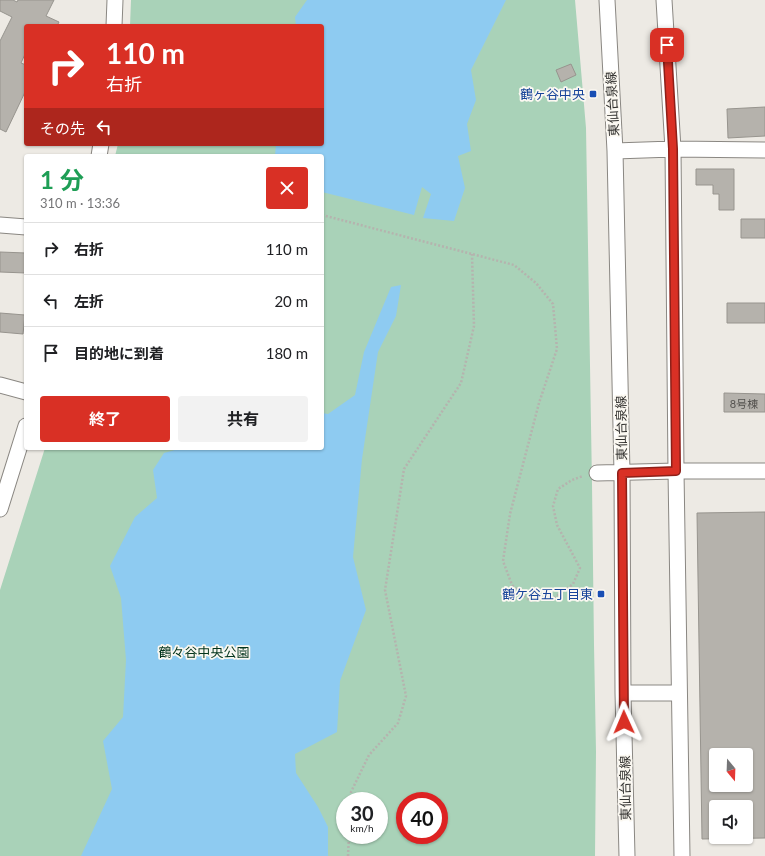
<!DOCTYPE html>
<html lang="ja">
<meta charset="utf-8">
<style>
:root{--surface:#fff;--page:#f2f2f2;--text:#202124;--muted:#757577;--line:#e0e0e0;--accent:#d93025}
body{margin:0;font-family:Lato,"Noto Sans JP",sans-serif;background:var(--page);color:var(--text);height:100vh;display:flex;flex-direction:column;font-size:15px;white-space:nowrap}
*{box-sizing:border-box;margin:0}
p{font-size:13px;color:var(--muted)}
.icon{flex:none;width:22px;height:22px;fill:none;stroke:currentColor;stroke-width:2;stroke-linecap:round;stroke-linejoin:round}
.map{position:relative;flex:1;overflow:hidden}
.panel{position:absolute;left:24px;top:154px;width:300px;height:296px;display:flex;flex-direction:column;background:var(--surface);border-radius:4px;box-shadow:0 1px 3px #0004}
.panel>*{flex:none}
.top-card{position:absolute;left:24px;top:24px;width:300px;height:122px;border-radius:4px;box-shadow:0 1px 3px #0004;background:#d93025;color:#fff;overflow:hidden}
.needle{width:26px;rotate:161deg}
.controls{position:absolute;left:709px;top:748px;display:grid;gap:8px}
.controls a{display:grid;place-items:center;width:44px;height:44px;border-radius:4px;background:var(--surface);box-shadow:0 1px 3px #0004;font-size:20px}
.speed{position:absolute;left:336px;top:792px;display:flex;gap:8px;font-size:20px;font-weight:700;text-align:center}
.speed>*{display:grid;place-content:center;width:52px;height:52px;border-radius:50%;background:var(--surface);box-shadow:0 1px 3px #0004;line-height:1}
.speed small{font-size:10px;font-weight:400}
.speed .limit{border:6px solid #d22;background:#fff;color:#111}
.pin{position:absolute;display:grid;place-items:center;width:34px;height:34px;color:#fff;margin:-17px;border-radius:8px;box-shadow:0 2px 6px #0006}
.me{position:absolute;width:44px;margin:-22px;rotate:359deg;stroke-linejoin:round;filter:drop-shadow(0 0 3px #0008)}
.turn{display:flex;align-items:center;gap:14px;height:84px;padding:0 16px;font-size:18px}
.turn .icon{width:52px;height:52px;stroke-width:2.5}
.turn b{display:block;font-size:28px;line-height:34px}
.then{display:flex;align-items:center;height:38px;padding:0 16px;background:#0003;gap:8px;font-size:15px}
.round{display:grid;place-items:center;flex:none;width:42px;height:42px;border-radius:4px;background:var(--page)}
.headline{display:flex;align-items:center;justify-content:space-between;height:68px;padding:0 16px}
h1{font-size:24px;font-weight:700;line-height:30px;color:#1e9e55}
.primary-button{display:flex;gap:8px;margin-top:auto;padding:8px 16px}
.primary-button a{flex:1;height:46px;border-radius:4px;background:var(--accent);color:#fff;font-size:16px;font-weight:700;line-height:46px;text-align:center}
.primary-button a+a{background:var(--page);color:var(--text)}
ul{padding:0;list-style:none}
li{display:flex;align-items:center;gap:12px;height:52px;padding:0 16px;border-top:1px solid var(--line)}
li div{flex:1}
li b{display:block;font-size:15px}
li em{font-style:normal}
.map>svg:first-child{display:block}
.green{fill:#a9d2b8;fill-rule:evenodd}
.water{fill:#8ecbf1}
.building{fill:#b5b2ac;stroke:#97948e;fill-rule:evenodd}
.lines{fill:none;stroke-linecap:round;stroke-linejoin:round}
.minor-casing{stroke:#8a8782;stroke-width:17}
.path{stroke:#b5b3ae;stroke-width:2.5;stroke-dasharray:2 2;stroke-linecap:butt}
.minor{stroke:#fff;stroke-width:15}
.route-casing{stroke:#8d1f18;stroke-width:10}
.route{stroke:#d93025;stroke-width:7}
.transit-dot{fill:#1a4fb4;stroke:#fbf8f1;stroke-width:1.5}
.labels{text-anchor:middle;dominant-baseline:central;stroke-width:3.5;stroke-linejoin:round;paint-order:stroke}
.number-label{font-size:11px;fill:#54524f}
.transit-label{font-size:13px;fill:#164399;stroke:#fbf8f1;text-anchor:end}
.street-label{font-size:13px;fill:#333230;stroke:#fbf8f1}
.park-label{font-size:13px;fill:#02341c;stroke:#fbf8f1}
</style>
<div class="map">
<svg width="765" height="856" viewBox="0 0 765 856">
<rect width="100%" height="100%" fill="#edeae4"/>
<!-- green -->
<path class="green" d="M 131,0 L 575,0 L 586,128 L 592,484 L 594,645 L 596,752 L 595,856 L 0,856 L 0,590 L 45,448 L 322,448 L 322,156 L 115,156 L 118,144 L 322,144 L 322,26 L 130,26 ZM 345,801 L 379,801 L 379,835 L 345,835 ZM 405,801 L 439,801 L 439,835 L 405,835 Z"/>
<!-- water -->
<path class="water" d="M 307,0 L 506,0 L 471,70 L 476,100 L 467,124 L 471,151 L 458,156 L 465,188 L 454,221 L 423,218 L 431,194 L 422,187 L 414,215 L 322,192 L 322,156 L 275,156 L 276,144 L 322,144 L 322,26 L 296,26 L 295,17 Z
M 401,285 L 396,316 L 378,352 L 362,459 L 353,557 L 366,610 L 340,681 L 337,732 L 295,754 L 296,773 L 318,807 L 328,827 L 328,856 L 81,856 L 112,789 L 103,741 L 123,717 L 126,660 L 121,598 L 110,566 L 135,517 L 157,498 L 153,470 L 164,453 L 182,448 L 322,448 L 322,413 L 328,414 L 355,395 L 364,352 L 391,287 Z"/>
<!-- building -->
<path class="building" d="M 0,0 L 13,0 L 17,2 L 18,0 L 54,0 L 46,16 L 59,22 L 57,26 L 26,26 L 26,52 L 21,63 L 26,65 L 26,90 L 6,132 L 0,129 L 0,41 L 12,17 L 0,11 Z
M 571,64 L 576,75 L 561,82 L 556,70 Z
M 765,107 L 765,136 L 728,138 L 727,109 Z
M 696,169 L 734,169 L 734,210 L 719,210 L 719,194 L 713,194 L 713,185 L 696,185 Z
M 741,219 L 765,219 L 765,238 L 741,238 Z
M 0,252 L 26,253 L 26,273 L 0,272 Z
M 727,303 L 765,303 L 765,323 L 727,323 Z
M 0,313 L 25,315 L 23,334 L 0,332 Z
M 724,393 L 765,394 L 765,412 L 724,412 Z
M 765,512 L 765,838 L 702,839 L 697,513 ZM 716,755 L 746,755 L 746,785 L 716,785 ZM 716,807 L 746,807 L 746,837 L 716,837 Z"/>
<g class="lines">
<!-- minor casing -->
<g class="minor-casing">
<path id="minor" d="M 607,0 L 615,151 L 622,473 L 623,693 L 627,856
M 664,0 L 673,149 L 676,471 L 682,856
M 114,26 L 115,0
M 615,151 L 673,149 L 765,150
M 99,156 L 101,144
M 0,225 L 26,227
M 0,385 L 26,392
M 597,473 L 676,471 L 765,471
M 0,509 L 26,426
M 623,693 L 679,693"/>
</g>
<!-- path -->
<path class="path" d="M 322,215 L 514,265 L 536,283 L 553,304 L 557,349 L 539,403 L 510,514 L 503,561 L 512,585 L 530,601 L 554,598 L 573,584 L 580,568 L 557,525 L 553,506 L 558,489 L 572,480 L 583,476
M 351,801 L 351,792 L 369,755 L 398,723 L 406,696 L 385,590 L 404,469 L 461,383 L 474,326 L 472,254
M 348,856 L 349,835"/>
<!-- minor -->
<use href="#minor" class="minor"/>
</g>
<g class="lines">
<!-- route casing -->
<g class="route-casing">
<path id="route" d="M 624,722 L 622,473 L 676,471 L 673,149 L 667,45"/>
</g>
<!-- route -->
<use href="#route" class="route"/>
</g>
<!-- markers -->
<g class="transit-dot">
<rect x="589" y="90" width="8" height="8" rx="2"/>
<rect x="597" y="590" width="8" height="8" rx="2"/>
</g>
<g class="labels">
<!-- number labels -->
<g class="number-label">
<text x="744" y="403">8号棟</text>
</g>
<!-- transit labels -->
<g class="transit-label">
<text x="585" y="94">鶴ヶ谷中央</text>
<text x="593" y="594">鶴ケ谷五丁目東</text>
</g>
<!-- street labels -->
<g class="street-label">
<text transform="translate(612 104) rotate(-93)">東仙台泉線</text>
<text transform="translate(621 428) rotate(-91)">東仙台泉線</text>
<text transform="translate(625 788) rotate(-91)">東仙台泉線</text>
</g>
<!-- park labels -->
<g class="park-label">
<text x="204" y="652">鶴々谷中央公園</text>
</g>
</g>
</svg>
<div class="controls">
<a><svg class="needle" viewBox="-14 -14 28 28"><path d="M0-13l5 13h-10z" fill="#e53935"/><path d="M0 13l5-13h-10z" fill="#757577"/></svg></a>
<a><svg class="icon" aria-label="sound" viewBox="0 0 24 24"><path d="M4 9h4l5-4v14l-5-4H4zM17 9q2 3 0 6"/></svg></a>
</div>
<div class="speed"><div>30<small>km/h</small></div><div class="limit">40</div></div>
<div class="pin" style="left:667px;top:45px;background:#d93025"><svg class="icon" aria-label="arrive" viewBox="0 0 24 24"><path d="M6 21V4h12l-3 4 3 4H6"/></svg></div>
<svg class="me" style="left:624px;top:722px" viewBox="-20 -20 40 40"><path d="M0-17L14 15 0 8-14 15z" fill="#d93025" stroke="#fff" stroke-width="4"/></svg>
<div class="top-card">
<div class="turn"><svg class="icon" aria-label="right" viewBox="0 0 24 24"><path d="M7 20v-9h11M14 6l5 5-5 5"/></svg><div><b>110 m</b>右折</div></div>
<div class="then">その先<svg class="icon" aria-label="left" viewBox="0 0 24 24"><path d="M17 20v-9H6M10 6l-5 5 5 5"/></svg></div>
</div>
<section class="panel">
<div class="headline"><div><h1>1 分</h1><p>310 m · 13:36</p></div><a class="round" style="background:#d93025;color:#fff"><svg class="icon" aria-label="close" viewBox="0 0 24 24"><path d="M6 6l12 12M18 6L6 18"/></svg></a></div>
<ul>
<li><svg class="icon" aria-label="right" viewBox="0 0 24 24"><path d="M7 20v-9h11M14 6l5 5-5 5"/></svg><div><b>右折</b></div><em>110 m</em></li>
<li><svg class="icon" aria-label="left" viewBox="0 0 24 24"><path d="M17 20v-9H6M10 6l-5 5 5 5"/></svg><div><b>左折</b></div><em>20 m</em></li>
<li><svg class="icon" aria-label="arrive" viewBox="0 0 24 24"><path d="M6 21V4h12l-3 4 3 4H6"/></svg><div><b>目的地に到着</b></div><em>180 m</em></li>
</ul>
<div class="primary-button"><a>終了</a><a>共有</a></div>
</section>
</div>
